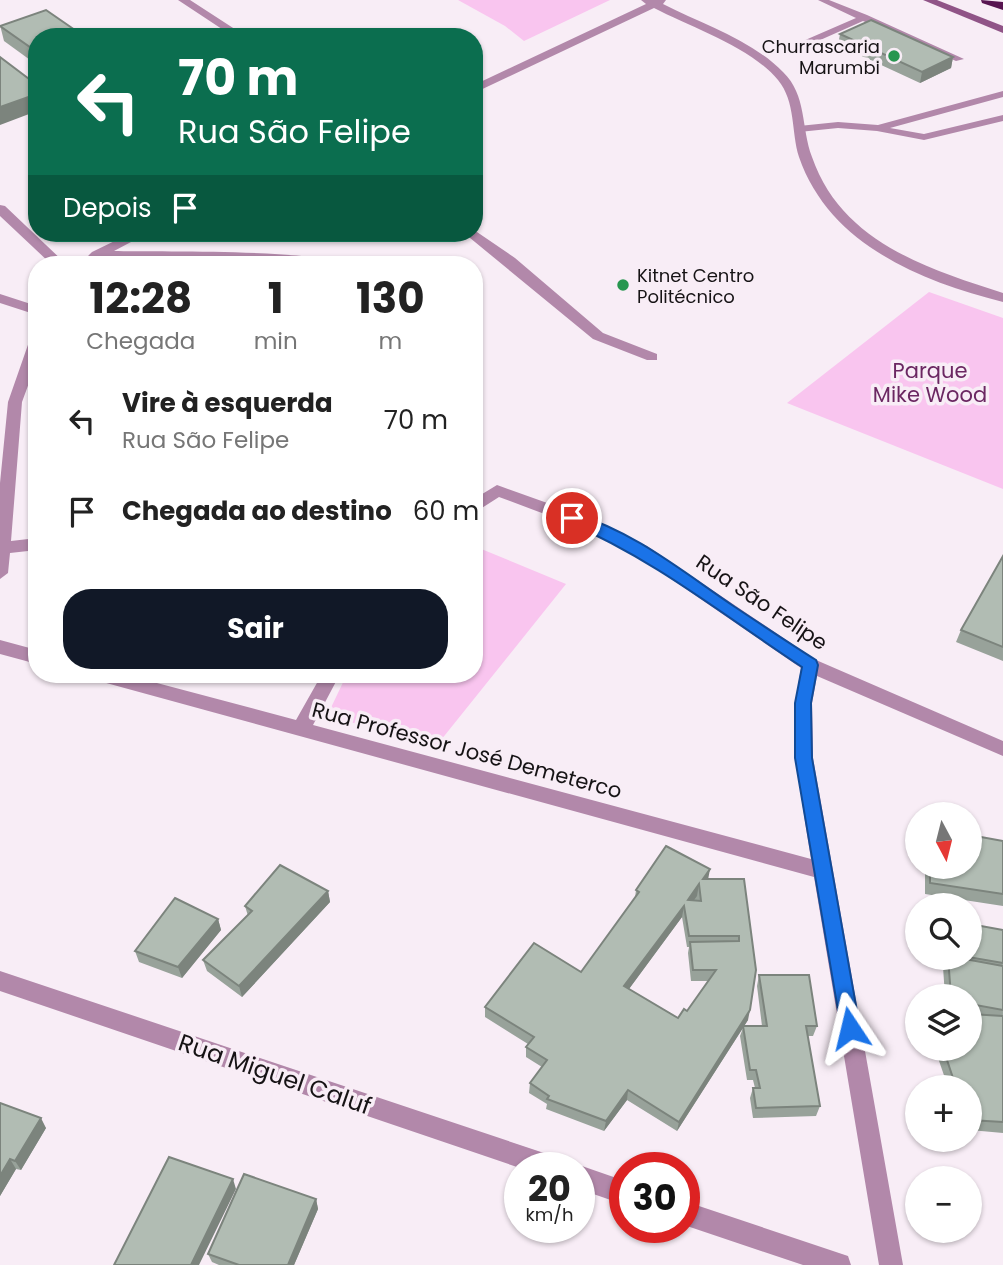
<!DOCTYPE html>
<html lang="pt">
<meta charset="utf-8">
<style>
:root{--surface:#fff;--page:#f2f2f2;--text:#222;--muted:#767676;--accent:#111827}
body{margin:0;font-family:Poppins,sans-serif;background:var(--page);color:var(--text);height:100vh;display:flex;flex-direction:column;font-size:26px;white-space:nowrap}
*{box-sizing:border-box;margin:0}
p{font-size:23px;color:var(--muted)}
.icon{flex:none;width:38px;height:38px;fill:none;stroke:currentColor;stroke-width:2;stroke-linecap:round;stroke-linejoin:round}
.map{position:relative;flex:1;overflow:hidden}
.side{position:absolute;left:28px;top:256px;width:455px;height:427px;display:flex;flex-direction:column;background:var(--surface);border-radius:28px;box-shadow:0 2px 5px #0004}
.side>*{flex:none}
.banner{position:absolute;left:28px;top:28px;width:455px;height:214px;border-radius:28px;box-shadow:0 2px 5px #0004;background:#0b6e4f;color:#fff;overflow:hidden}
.needle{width:46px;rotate:173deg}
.buttons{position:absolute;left:905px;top:802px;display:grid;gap:14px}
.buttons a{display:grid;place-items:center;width:77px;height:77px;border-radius:50%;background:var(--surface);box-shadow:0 2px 5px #0004;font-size:35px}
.speed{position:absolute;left:504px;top:1152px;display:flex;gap:14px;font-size:35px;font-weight:700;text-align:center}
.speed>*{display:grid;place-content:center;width:91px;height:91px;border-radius:50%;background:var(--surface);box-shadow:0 2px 5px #0004;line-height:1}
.speed small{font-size:18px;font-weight:400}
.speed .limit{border:10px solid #d22;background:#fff;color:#111}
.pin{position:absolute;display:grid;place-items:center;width:60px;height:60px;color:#fff;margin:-30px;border:4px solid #fff;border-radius:50%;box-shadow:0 2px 7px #0007}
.me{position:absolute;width:77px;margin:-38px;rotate:350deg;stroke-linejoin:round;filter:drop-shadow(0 0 5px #0008)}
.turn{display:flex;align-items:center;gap:24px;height:147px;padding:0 35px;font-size:32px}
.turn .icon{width:91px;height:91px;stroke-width:2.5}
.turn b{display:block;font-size:49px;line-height:60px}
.then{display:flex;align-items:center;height:66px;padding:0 35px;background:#0003;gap:14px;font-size:26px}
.eta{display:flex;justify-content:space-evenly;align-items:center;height:119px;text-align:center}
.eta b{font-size:42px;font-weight:700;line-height:49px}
.cta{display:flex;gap:14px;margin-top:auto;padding:14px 35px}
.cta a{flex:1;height:80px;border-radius:28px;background:var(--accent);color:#fff;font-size:28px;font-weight:700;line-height:80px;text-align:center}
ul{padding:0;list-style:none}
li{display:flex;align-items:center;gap:21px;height:91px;padding:0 35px}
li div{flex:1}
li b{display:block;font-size:26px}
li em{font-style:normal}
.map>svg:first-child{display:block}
.green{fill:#f9c5ef}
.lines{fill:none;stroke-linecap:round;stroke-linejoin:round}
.service{fill:#b288aa;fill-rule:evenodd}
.minor{fill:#b288aa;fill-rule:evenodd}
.secondary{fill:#905487;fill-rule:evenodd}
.motorway{fill:#581551;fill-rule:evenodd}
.wall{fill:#98a29a;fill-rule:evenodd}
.shaded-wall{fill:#7c847d}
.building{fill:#b1bcb3;stroke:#7c847d;stroke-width:2;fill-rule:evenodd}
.route{fill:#1a73e8;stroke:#114b97;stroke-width:2}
.poi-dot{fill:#27964f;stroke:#f8edf6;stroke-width:2.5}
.labels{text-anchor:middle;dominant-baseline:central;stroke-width:7;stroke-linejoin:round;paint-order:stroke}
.far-poi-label{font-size:18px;fill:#161315;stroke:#f8edf6;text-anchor:end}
.park-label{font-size:21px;fill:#6b2762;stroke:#f8edf6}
.street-label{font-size:21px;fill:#161315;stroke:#f8edf6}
.near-street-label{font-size:24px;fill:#161315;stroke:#f8edf6}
</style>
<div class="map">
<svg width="1003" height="1265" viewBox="0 0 1003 1265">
<rect width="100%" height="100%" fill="#f8edf6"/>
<!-- green -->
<path class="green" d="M 458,0 L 610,0 L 524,41 L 505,26 Z
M 929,292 L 1003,318 L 1003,489 L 787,403 Z
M 474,546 L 566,584 L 437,745 L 327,716 L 347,674 L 474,674 Z"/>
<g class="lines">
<!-- service -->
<path class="service" d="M 818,0 L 829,0 L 867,15 L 964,59 L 956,61 L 863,21 L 809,45 L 803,45 L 803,41 L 856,18 Z
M 1003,91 L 1003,97 L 890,128 L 924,134 L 1003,115 L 1003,121 L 924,140 L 877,131 L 838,128 L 799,132 L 794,129 L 799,126 L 838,122 L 878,125 Z"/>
<!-- minor -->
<path class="minor" d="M 178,0 L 190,0 L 247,37 L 234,37 Z
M 641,0 L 666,0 L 663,4 C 702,24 752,40 783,72 C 807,95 801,128 812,157 C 841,241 925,268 1003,293 L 1003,302 C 920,281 829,244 799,157 C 791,132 796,102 778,80 C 752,48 691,27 654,8 L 474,93 L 474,85 L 646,4 Z
M 0,205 L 5,206 L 66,264 L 51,264 L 0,216 Z
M 474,230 L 515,258 L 603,333 L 657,354 L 657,360 L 647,360 L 593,339 L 464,233 L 474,233 Z
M 131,233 L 148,233 L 114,251 C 148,252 318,249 336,264 L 103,259 L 96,264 L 80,264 L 92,252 Z
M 0,294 L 37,306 L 37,315 L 0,303 Z
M 37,335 L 37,361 L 22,402 L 11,541 L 37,538 L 37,550 L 10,553 L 8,573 L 0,579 L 0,483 L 8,402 L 30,339 Z
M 497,485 L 578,514 L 647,546 L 816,660 L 1003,741 L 1003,756 L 817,676 L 812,703 L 813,758 L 903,1265 L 879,1265 L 814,877 L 99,681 L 93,679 L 90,674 L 123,674 L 296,720 L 322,674 L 340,674 L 313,725 L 811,859 C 801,794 788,733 801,668 L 635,554 L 566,522 L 499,497 L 474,513 L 474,499 Z
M 0,640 L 37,650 L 37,664 L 0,654 Z
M 0,971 L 550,1155 L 558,1159 L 562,1167 L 520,1168 L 0,991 Z
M 579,1165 L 625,1181 L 625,1205 L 579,1189 L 579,1167 L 574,1167 Z
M 684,1201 L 839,1253 L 848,1256 L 851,1265 L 803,1265 L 684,1225 Z"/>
<!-- secondary -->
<path class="secondary" d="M 923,0 L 937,0 L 1003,26 L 1003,33 Z"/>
<!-- motorway -->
<path class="motorway" d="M 981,0 L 1003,2 L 1003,10 L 982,3 Z"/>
</g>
<!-- wall -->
<path class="wall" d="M 0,25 L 37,37 L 37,65 L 4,41 Z
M 840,34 L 953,57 L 951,68 L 920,83 L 838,45 Z
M 1003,556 L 1003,661 L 956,642 L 961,630 Z
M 1003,841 L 1003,906 L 925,894 L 925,866 L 970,866 Z
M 708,879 L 744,879 L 748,1020 L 744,1026 L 762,1026 L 757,986 L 759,975 L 817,1026 L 813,1036 L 808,1036 L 820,1106 L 816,1116 L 753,1118 L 750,1098 L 753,1088 L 755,1088 L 753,1080 L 747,1080 L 740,1036 L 743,1028 L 677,1131 L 627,1100 L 604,1131 L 546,1109 L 547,1104 L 529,1093 L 530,1083 L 542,1067 L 526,1057 L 526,1047 L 528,1044 L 485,1017 L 485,1007 L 581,972 L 635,898 L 636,890 ZM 682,917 L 687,947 L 689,947 L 688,953 L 691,981 L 709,981 L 687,1011 L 678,1018 L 629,989 Z
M 328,891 L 330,902 L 242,997 L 207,971 L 203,960 L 248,916 L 245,906 Z
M 218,919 L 221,930 L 182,978 L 139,962 L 135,951 Z
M 1003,930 L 1003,1133 L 970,1130 L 970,1087 L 948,1087 L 937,1055 L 936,1048 L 970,1048 L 970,996 L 945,996 L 943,967 L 947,957 L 970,957 Z
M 0,1103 L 46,1128 L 21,1170 L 16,1169 L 0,1196 Z
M 316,1199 L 318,1209 L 294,1265 L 219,1265 L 212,1262 L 208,1254 Z"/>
<!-- shaded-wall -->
<path class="shaded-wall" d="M 953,57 L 951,68 L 920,83 L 922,72 Z
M 37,94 L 37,111 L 0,125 L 0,107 Z
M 710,869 L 708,880 L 703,879 Z
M 699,884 L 697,896 L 686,911 L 688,900 Z
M 328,891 L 330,902 L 242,997 L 239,986 Z
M 684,906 L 682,917 L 623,997 L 624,986 Z
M 218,919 L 221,930 L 182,978 L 178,967 Z
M 750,1010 L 748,1020 L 677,1131 L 679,1122 Z
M 628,1090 L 627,1100 L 604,1131 L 606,1121 Z
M 41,1118 L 46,1128 L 21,1170 L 15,1161 Z
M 10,1159 L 16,1169 L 0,1196 L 0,1176 Z
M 233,1179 L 236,1189 L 199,1265 L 191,1265 Z
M 316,1199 L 318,1209 L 294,1265 L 288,1265 Z"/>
<!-- building -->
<path class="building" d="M 46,10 L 85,37 L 37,37 L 37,52 L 0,26 Z
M 871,20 L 953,57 L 922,72 L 840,34 Z
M 0,57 L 37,85 L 37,94 L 0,107 Z
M 1003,556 L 1003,647 L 961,630 Z
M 970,835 L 1003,841 L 1003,894 L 930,883 L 930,866 L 970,866 Z
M 666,846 L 710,869 L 703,879 L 744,879 L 756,970 L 750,1010 L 679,1122 L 628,1090 L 606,1121 L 547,1099 L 549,1096 L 530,1083 L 547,1060 L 526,1047 L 534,1037 L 485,1007 L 534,943 L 581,972 L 639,892 L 636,890 ZM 699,884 L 701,901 L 688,900 ZM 684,906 L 689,936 L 739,936 L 739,941 L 690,942 L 693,970 L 716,970 L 687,1011 L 684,1009 L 678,1018 L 624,986 Z
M 280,865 L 328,891 L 239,986 L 203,960 L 252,911 L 245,906 Z
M 175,898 L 218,919 L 178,967 L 135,951 Z
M 970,924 L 1003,930 L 1003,963 L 968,957 L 970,957 Z
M 948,957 L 954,957 L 1003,966 L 1003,1010 L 970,1004 L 970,996 L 951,996 Z
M 759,975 L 809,975 L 817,1026 L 806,1026 L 820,1106 L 756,1108 L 753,1088 L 760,1088 L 756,1070 L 750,1070 L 743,1026 L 767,1026 Z
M 970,1014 L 1003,1016 L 1003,1122 L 970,1120 L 970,1087 L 956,1087 L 943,1048 L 970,1048 Z
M 0,1103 L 41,1118 L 15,1161 L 10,1159 L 0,1176 Z
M 169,1157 L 233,1179 L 191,1265 L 114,1265 Z
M 244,1174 L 316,1199 L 288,1265 L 239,1265 L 208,1254 Z"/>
<!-- route -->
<path class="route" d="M 572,513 C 634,531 683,572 735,607 C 762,625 789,643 816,660 L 818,665 L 811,703 L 812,758 L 860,1028 L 858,1035 L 850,1038 L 843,1035 L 841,1028 L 795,758 L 795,703 L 802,667 C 723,615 654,559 567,522 L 565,518 Z"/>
<!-- markers -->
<g class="poi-dot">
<circle cx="894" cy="56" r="7"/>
<circle cx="623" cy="285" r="7"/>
</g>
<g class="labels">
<!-- far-poi labels -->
<g class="far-poi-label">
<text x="880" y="46">Churrascaria<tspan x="880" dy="21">Marumbi</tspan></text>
<text x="637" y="275" text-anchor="start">Kitnet Centro<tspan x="637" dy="21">Politécnico</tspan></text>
</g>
<!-- park labels -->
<g class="park-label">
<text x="930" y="370">Parque<tspan x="930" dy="24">Mike Wood</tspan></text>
</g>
<!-- street labels -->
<g class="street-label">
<text transform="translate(762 602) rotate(34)">Rua São Felipe</text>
<text transform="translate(467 750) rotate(15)">Rua Professor José Demeterco</text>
</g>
<!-- near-street labels -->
<g class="near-street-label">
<text transform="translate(275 1074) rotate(19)">Rua Miguel Caluf</text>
</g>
</g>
</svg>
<div class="buttons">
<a><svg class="needle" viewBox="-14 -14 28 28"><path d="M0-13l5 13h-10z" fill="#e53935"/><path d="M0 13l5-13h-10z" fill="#767676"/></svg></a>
<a><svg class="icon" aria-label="search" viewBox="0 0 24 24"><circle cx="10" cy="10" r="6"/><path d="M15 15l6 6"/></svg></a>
<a><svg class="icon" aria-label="layers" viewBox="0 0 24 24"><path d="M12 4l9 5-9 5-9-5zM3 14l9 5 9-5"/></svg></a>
<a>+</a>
<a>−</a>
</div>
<div class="speed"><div>20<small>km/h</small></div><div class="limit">30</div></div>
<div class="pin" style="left:572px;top:518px;background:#d93025"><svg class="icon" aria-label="arrive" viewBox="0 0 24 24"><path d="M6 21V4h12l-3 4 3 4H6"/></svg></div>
<svg class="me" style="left:850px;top:1028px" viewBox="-20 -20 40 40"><path d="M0-17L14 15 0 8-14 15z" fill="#1a73e8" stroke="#fff" stroke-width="4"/></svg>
<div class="banner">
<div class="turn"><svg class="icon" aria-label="left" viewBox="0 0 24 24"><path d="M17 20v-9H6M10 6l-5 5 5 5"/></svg><div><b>70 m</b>Rua São Felipe</div></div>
<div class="then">Depois<svg class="icon" aria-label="arrive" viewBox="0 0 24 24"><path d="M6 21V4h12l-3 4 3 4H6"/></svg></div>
</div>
<section class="side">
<div class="eta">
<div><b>12:28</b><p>Chegada</p></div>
<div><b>1</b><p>min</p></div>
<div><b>130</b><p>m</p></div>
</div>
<ul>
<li><svg class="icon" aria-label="left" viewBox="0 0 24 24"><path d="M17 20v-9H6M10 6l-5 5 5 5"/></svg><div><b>Vire à esquerda</b><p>Rua São Felipe</p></div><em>70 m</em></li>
<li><svg class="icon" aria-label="arrive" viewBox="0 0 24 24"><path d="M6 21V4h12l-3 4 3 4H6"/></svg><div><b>Chegada ao destino</b></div><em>60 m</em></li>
</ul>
<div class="cta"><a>Sair</a></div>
</section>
</div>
